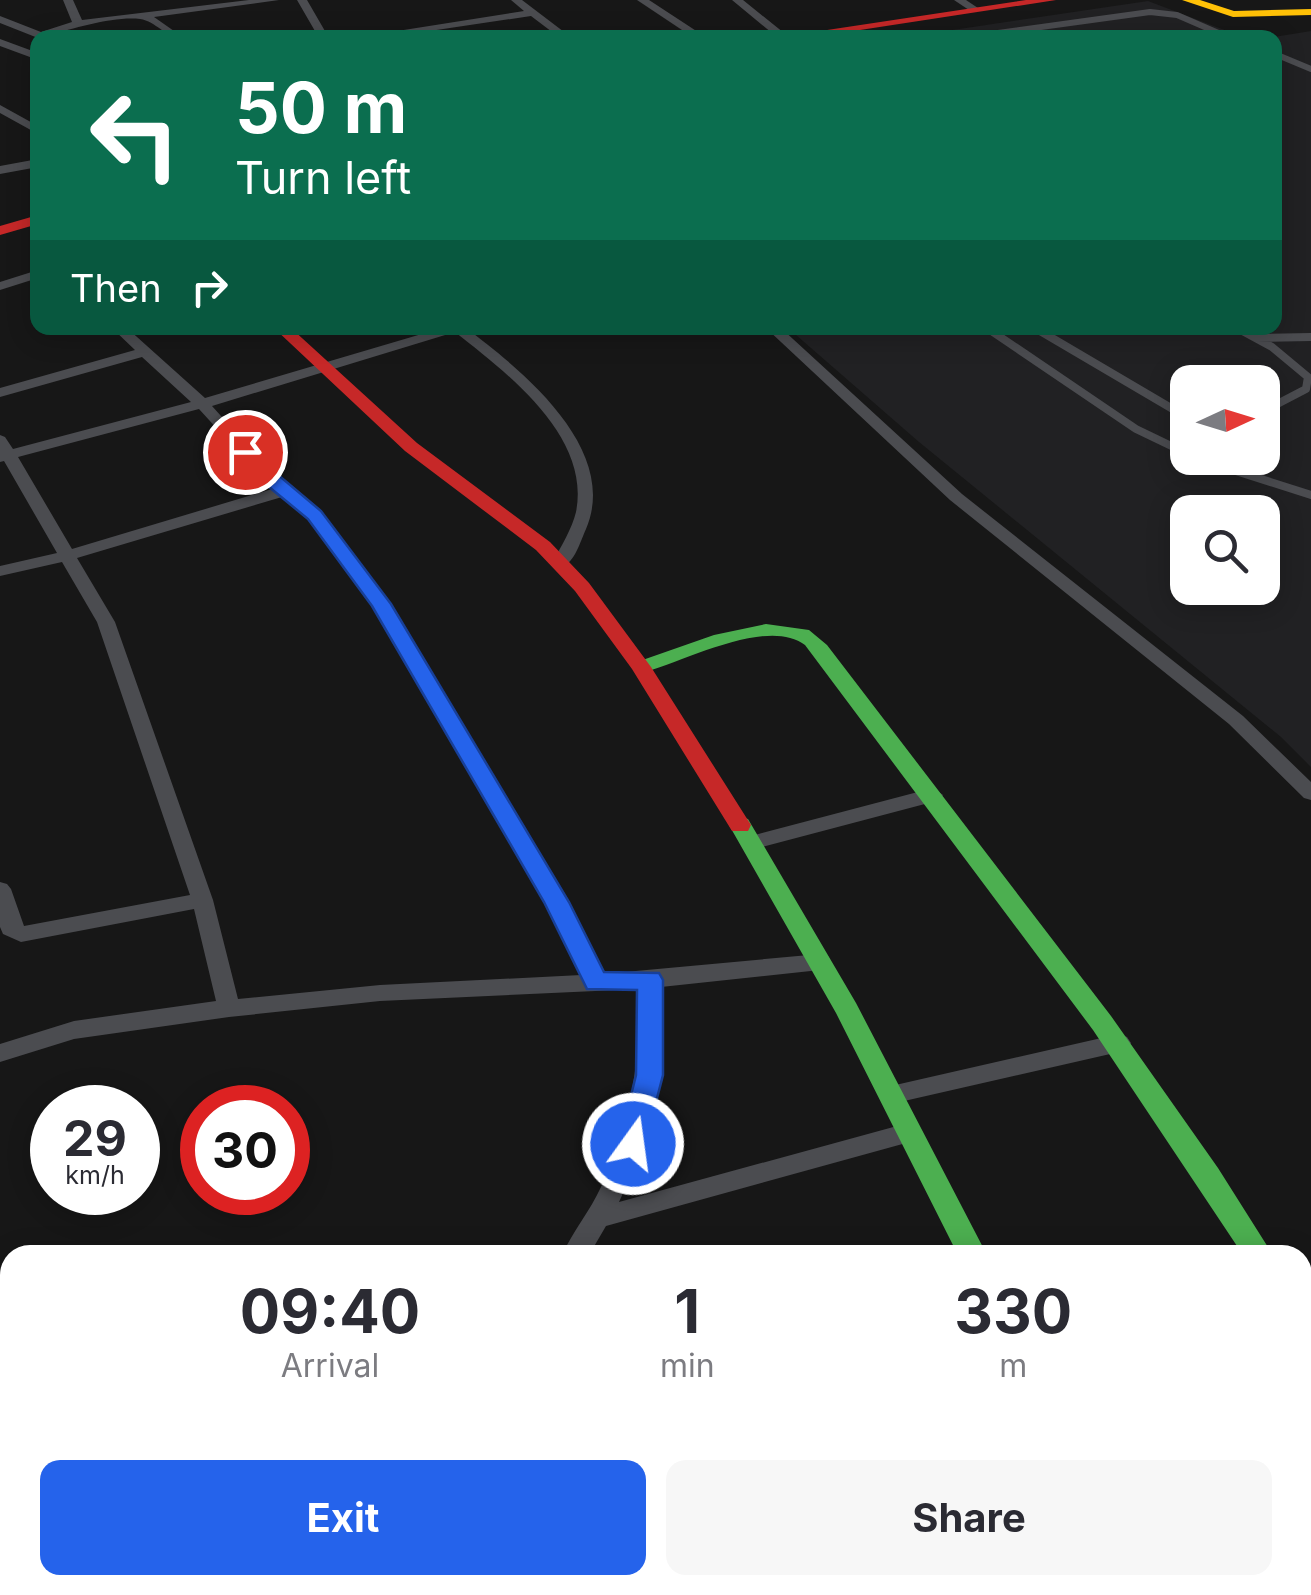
<!DOCTYPE html>
<style>
:root{--surface:#fff;--page:#f7f7f7;--text:#2b2b33;--muted:#7c7c81;--accent:#2563eb}
body{margin:0;font-family:Inter,sans-serif;background:var(--page);color:var(--text);height:100vh;display:flex;flex-direction:column;font-size:38px;white-space:nowrap}
*{box-sizing:border-box;margin:0}
p{font-size:32px;color:var(--muted)}
.icon{flex:none;width:55px;height:55px;fill:none;stroke:currentColor;stroke-width:2;stroke-linecap:round;stroke-linejoin:round}
.map{position:relative;flex:1;overflow:hidden}
.details{position:absolute;left:0px;top:1245px;width:1312px;height:350px;display:flex;flex-direction:column;background:var(--surface);border-radius:30px 30px 0 0;box-shadow:0 5px 25px #0003}
.details>*{flex:none}
.top-card{position:absolute;left:30px;top:30px;width:1252px;height:305px;border-radius:20px;box-shadow:0 5px 25px #0003;background:#0b6e4f;color:#fff;overflow:hidden}
.needle{width:65px;rotate:86deg}
.controls{position:absolute;left:1170px;top:365px;display:grid;gap:20px}
.controls a{display:grid;place-items:center;width:110px;height:110px;border-radius:20px;background:var(--surface);box-shadow:0 5px 25px #0003;font-size:50px}
.speed{position:absolute;left:30px;top:1085px;display:flex;gap:20px;font-size:50px;font-weight:700;text-align:center}
.speed>*{display:grid;place-content:center;width:130px;height:130px;border-radius:50%;background:var(--surface);box-shadow:0 5px 25px #0003;line-height:1}
.speed small{font-size:25px;font-weight:400}
.speed .limit{border:15px solid #d22;background:#fff;color:#111}
.pin{position:absolute;display:grid;place-items:center;width:85px;height:85px;color:#fff;margin:-42px;border:5px solid #fff;border-radius:50%;box-shadow:0 2px 10px #0007}
.me{position:absolute;width:110px;margin:-55px;rotate:14deg;stroke-linejoin:round;filter:drop-shadow(0 0 8px #0008)}
.turn{display:flex;align-items:center;gap:35px;height:210px;padding:0 40px;font-size:45px}
.turn .icon{width:130px;height:130px;stroke-width:2.5}
.turn b{display:block;font-size:70px;line-height:85px}
.then{display:flex;align-items:center;height:95px;padding:0 40px;background:#0003;gap:20px;font-size:38px}
.eta{display:flex;justify-content:space-evenly;align-items:center;height:170px;text-align:center}
.eta b{font-size:60px;font-weight:700;line-height:70px}
.button{display:flex;gap:20px;margin-top:auto;padding:20px 40px}
.button a{flex:1;height:115px;border-radius:20px;background:var(--accent);color:#fff;font-size:40px;font-weight:700;line-height:115px;text-align:center}
.button a+a{background:var(--page);color:var(--text)}
.map>svg:first-child{display:block}
.built{fill:#212123;fill-rule:evenodd}
.lines{fill:none;stroke-linecap:round;stroke-linejoin:round}
.lane-far1{stroke:#4b4c50;stroke-width:6}
.lane{stroke:#4b4c50;stroke-width:8}
.street{fill:#4b4c50;fill-rule:evenodd}
.fast{fill:#4caf50;fill-rule:evenodd}
.slow{fill:#ffc107;fill-rule:evenodd}
.jam{fill:#c62828;fill-rule:evenodd}
.route{fill:#2563eb;stroke:#184099;stroke-width:2.5}
</style>
<div class="map">
<svg width="1311" height="1595" viewBox="0 0 1311 1595">
<rect width="100%" height="100%" fill="#171717"/>
<!-- built -->
<path class="built" d="M 1148,1 L 1243,37 L 899,38 Z
M 1311,31 L 1311,767 L 1281,737 L 919,442 L 788,328 L 1275,328 L 1274,37 ZM 1188,382 L 1262,382 L 1262,458 L 1188,458 ZM 1188,512 L 1262,512 L 1262,588 L 1188,588 Z"/>
<g class="lines">
<!-- lane-far1 -->
<path class="lane-far1" d="M 961,38 L 1150,12 L 1177,15 L 1230,38
M 1275,54 L 1311,69"/>
<!-- lane -->
<path class="lane" d="M 987,328 L 1136,429 L 1188,454
M 1035,328 L 1188,418
M 1237,328 L 1272,347 L 1308,377 L 1306,389 L 1262,412
M 1257,338 L 1311,337
M 1195,458 L 1311,495"/>
<!-- street -->
<path class="street" d="M 63,0 L 73,0 L 82,20 L 249,0 L 279,0 L 154,17 L 184,38 C 165,38 156,21 140,19 C 115,16 74,28 50,35 L 53,38 L 38,38 L 0,23 L 0,16 L 41,32 L 72,22 Z
M 297,0 L 307,0 L 329,38 L 319,38 Z
M 511,0 L 522,0 L 572,38 L 560,38 L 531,16 L 383,38 L 353,38 L 524,11 Z
M 637,0 L 649,0 L 707,38 L 694,38 Z
M 732,0 L 743,0 L 789,37 L 778,38 Z
M 954,0 L 966,0 L 981,10 L 972,12 Z
M 0,39 L 38,53 L 38,60 L 0,46 Z
M 0,105 L 38,126 L 38,134 L 0,113 Z
M 38,159 L 38,167 L 0,174 L 0,166 Z
M 38,270 L 38,278 L 0,290 L 0,282 Z
M 112,328 L 127,328 L 205,398 L 442,328 L 466,328 C 522,370 620,449 586,529 C 580,542 575,562 562,567 L 553,562 C 561,546 572,529 576,512 C 591,436 507,373 455,332 L 212,406 L 275,476 L 321,512 L 390,605 L 567,902 L 603,974 L 820,954 L 828,956 L 831,962 L 828,968 L 820,970 L 661,987 C 665,1062 653,1134 619,1202 L 908,1123 L 917,1126 L 920,1133 L 917,1140 L 606,1226 L 589,1255 L 562,1255 C 573,1231 590,1211 601,1187 C 631,1125 641,1057 639,989 L 380,1001 L 229,1017 L 74,1039 L 0,1062 L 0,1044 L 74,1021 L 216,1001 L 194,909 L 21,942 L 3,934 L 0,927 L 0,882 L 7,884 L 11,889 L 24,926 L 190,895 L 97,622 L 62,562 L 0,576 L 0,566 L 57,553 L 4,461 L 0,462 L 0,435 L 5,437 L 13,449 L 191,402 L 142,357 L 0,397 L 0,388 L 135,350 ZM 199,409 L 272,489 L 72,549 L 18,457 ZM 282,497 C 351,551 392,639 436,714 C 486,800 537,885 581,975 L 380,985 L 238,999 L 213,900 L 115,622 L 77,558 Z
M 766,328 L 781,328 L 962,494 L 1243,716 L 1311,782 L 1311,800 L 1304,798 L 1229,724 L 950,500 Z
M 933,788 L 943,795 L 940,800 L 751,850 L 741,843 L 751,836 Z
M 1119,1034 L 1127,1037 L 1131,1043 L 1127,1049 L 1119,1052 L 891,1104 L 883,1102 L 879,1095 L 883,1088 L 891,1086 Z
M 1302,1312 L 1311,1315 L 1311,1349 L 1302,1346 Z
M 1311,1568 L 1311,1595 L 1253,1595 L 1257,1585 L 1302,1585 L 1302,1570 Z
M 70,1585 L 100,1585 L 97,1595 L 67,1595 Z
M 346,1585 L 376,1585 L 373,1595 L 343,1595 Z
M 1134,1585 L 1165,1585 L 1169,1595 L 1138,1595 Z"/>
<!-- fast -->
<path class="fast" d="M 766,624 L 809,630 L 827,645 L 1111,1016 L 1218,1168 L 1273,1255 L 1243,1255 L 1093,1030 L 805,645 C 767,616 682,663 641,673 L 631,667 L 634,663 L 714,635 Z
M 740,817 L 748,819 L 856,1003 L 987,1255 L 958,1255 L 836,1013 L 729,825 Z"/>
<!-- slow -->
<path class="slow" d="M 1182,0 L 1200,0 L 1234,11 L 1311,9 L 1311,15 L 1233,17 Z"/>
<!-- jam -->
<path class="jam" d="M 1026,0 L 1056,0 L 808,38 L 774,38 Z
M 38,215 L 38,224 L 0,235 L 0,226 Z
M 274,328 L 291,328 L 417,443 L 550,542 L 589,583 L 651,667 L 751,825 L 748,831 L 732,831 L 632,669 L 575,591 L 536,550 L 405,451 Z"/>
</g>
<!-- route -->
<path class="route" d="M 245,447 L 321,511 L 391,604 L 569,902 L 604,972 L 659,973 L 663,980 L 663,1075 L 643,1152 L 633,1155 L 623,1152 L 619,1144 L 636,1075 L 637,990 L 587,989 L 544,902 L 372,606 L 308,519 L 263,482 L 239,456 L 239,448 Z"/>
</svg>
<div class="controls">
<a><svg class="needle" viewBox="-14 -14 28 28"><path d="M0-13l5 13h-10z" fill="#e53935"/><path d="M0 13l5-13h-10z" fill="#7c7c81"/></svg></a>
<a><svg class="icon" aria-label="search" viewBox="0 0 24 24"><circle cx="10" cy="10" r="6"/><path d="M15 15l6 6"/></svg></a>
</div>
<div class="speed"><div>29<small>km/h</small></div><div class="limit">30</div></div>
<div class="pin" style="left:245px;top:452px;background:#d93025"><svg class="icon" aria-label="arrive" viewBox="0 0 24 24"><path d="M6 21V4h12l-3 4 3 4H6"/></svg></div>
<svg class="me" style="left:633px;top:1144px" viewBox="-20 -20 40 40"><circle r="17" fill="#2563eb" stroke="#fff" stroke-width="3"/><path d="M0-11L8 9 0 5-8 9z" fill="#fff"/></svg>
<div class="top-card">
<div class="turn"><svg class="icon" aria-label="left" viewBox="0 0 24 24"><path d="M17 20v-9H6M10 6l-5 5 5 5"/></svg><div><b>50 m</b>Turn left</div></div>
<div class="then">Then<svg class="icon" aria-label="right" viewBox="0 0 24 24"><path d="M7 20v-9h11M14 6l5 5-5 5"/></svg></div>
</div>
<section class="details">
<div class="eta">
<div><b>09:40</b><p>Arrival</p></div>
<div><b>1</b><p>min</p></div>
<div><b>330</b><p>m</p></div>
</div>
<div class="button"><a>Exit</a><a>Share</a></div>
</section>
</div>
